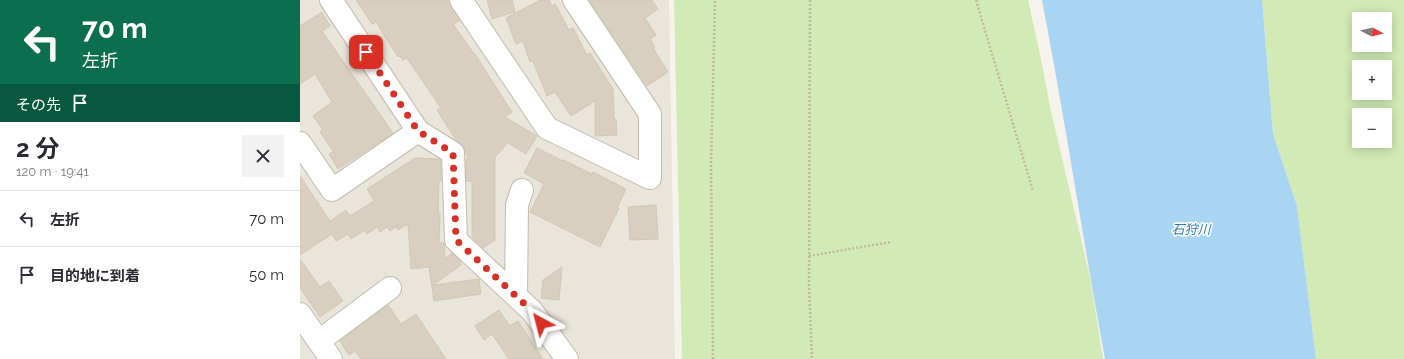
<!DOCTYPE html>
<html lang="ja">
<meta charset="utf-8">
<style>
:root{--surface:#fff;--page:#f2f2f3;--text:#2b2b33;--muted:#7c7c81;--line:#e1e1e2}
body{margin:0;font-family:Raleway,"Noto Sans JP",sans-serif;background:var(--page);color:var(--text);height:100vh;display:flex;flex-direction:column;font-size:15px;white-space:nowrap}
*{box-sizing:border-box;margin:0}
p{font-size:13px;color:var(--muted)}
.icon{flex:none;width:22px;height:22px;fill:none;stroke:currentColor;stroke-width:2;stroke-linecap:round;stroke-linejoin:round}
.map{position:relative;flex:1;overflow:hidden}
.details{display:flex;flex-direction:column;background:var(--surface);width:300px}
.details>*{flex:none}
.hud{background:#0b6e4f;color:#fff;overflow:hidden}
.needle{width:26px;rotate:97deg}
.controls{position:absolute;left:1052px;top:12px;display:grid;gap:8px}
.controls a{display:grid;place-items:center;width:40px;height:40px;border-radius:0px;background:var(--surface);box-shadow:0 2px 10px #0003;font-size:20px}
.pin{position:absolute;display:grid;place-items:center;width:34px;height:34px;color:#fff;margin:-17px;border-radius:8px;box-shadow:0 2px 6px #0006}
.me{position:absolute;width:44px;margin:-22px;rotate:322deg;stroke-linejoin:round;filter:drop-shadow(0 0 3px #0008)}
.turn{display:flex;align-items:center;gap:14px;height:84px;padding:0 16px;font-size:18px}
.turn .icon{width:52px;height:52px;stroke-width:2.5}
.turn b{display:block;font-size:28px;line-height:34px}
.then{display:flex;align-items:center;height:38px;padding:0 16px;background:#0003;gap:8px;font-size:15px}
.round{display:grid;place-items:center;flex:none;width:42px;height:42px;border-radius:0px;background:var(--page)}
.overview{display:flex;align-items:center;justify-content:space-between;height:68px;padding:0 16px}
h1{font-size:24px;font-weight:700;line-height:30px}
ul{padding:0;list-style:none}
li{display:flex;align-items:center;gap:12px;height:56px;padding:0 16px;border-top:1px solid var(--line)}
li div{flex:1}
li b{display:block;font-size:15px}
li em{font-style:normal}
main{display:flex;flex:1;min-height:0}
.map>svg:first-child{display:block}
.residential{fill:#eae5da}
.green{fill:#d2eab5;fill-rule:evenodd}
.water{fill:#a9d4f2}
.building{fill:#d8cfc1;stroke:#d3c7b4}
.lines{fill:none;stroke-linecap:round;stroke-linejoin:round}
.minor-casing{stroke:#c2bbae;stroke-width:24}
.path{stroke:#c4b79f;stroke-width:2.5;stroke-dasharray:2 2;stroke-linecap:butt}
.minor{stroke:#fff;stroke-width:22}
.route{stroke:#d93025;stroke-width:7;stroke-dasharray:0 12.6}
.labels{text-anchor:middle;dominant-baseline:central;stroke-width:3;stroke-linejoin:round;paint-order:stroke}
.water-label{font-size:13px;font-style:italic;fill:#2e7ab2;stroke:#fff}
</style>
<main>
<section class="details">
<div class="hud">
<div class="turn"><svg class="icon" aria-label="left" viewBox="0 0 24 24"><path d="M17 20v-9H6M10 6l-5 5 5 5"/></svg><div><b>70 m</b>左折</div></div>
<div class="then">その先<svg class="icon" aria-label="arrive" viewBox="0 0 24 24"><path d="M6 21V4h12l-3 4 3 4H6"/></svg></div>
</div>
<div class="overview"><div><h1>2 分</h1><p>120 m · 19:41</p></div><a class="round"><svg class="icon" aria-label="close" viewBox="0 0 24 24"><path d="M6 6l12 12M18 6L6 18"/></svg></a></div>
<ul>
<li><svg class="icon" aria-label="left" viewBox="0 0 24 24"><path d="M17 20v-9H6M10 6l-5 5 5 5"/></svg><div><b>左折</b></div><em>70 m</em></li>
<li><svg class="icon" aria-label="arrive" viewBox="0 0 24 24"><path d="M6 21V4h12l-3 4 3 4H6"/></svg><div><b>目的地に到着</b></div><em>50 m</em></li>
</ul>
</section>
<div class="map">
<svg width="1104" height="359" viewBox="0 0 1104 359">
<rect width="100%" height="100%" fill="#f6f3ec"/>
<!-- residential -->
<path class="residential" d="M 0,0 L 369,0 L 375,359 L 0,359 Z"/>
<!-- green -->
<path class="green" d="M 374,0 L 728,0 L 741,59 L 750,107 L 790,277 L 803,359 L 382,359 Z
M 962,0 L 1104,0 L 1104,359 L 1016,359 L 997,206 L 973,134 ZM 1059,19 L 1085,19 L 1085,45 L 1059,45 ZM 1059,67 L 1085,67 L 1085,93 L 1059,93 ZM 1059,115 L 1085,115 L 1085,141 L 1059,141 Z"/>
<!-- water -->
<path class="water" d="M 742,0 L 962,0 L 973,134 L 997,206 L 1016,359 L 805,359 C 783,240 765,119 742,0 Z"/>
<!-- building -->
<path class="building" d="M 56,0 L 148,0 L 160,20 L 153,24 L 174,54 L 175,54 L 212,112 L 205,117 L 237,136 L 226,154 L 208,143 L 195,157 L 195,240 L 183,248 L 172,237 L 172,181 L 166,181 L 166,159 L 169,159 L 166,154 L 164,147 L 156,140 L 137,110 L 141,108 L 107,58 L 103,60 L 100,56 L 98,57 L 76,22 L 72,24 Z
M 187,0 L 212,0 L 215,12 L 192,19 Z
M 240,0 L 249,0 L 252,6 L 255,4 L 269,30 L 273,28 L 287,55 L 290,53 L 313,89 L 314,119 L 316,119 L 317,135 L 295,136 L 295,101 L 271,116 L 255,92 L 247,96 L 233,61 L 230,62 L 223,41 L 216,44 L 206,18 Z
M 289,0 L 352,0 L 358,9 L 345,18 L 356,35 L 350,39 L 355,47 L 353,48 L 368,72 L 347,86 Z
M 22,12 L 30,26 L 22,31 L 93,133 L 38,169 L 29,154 L 33,151 L 20,132 L 23,130 L 13,116 L 32,102 L 15,74 L 0,84 L 0,26 Z
M 237,148 L 263,161 L 264,160 L 292,174 L 293,172 L 326,189 L 317,208 L 319,208 L 300,247 L 230,212 L 244,184 L 224,173 Z
M 115,158 L 139,159 L 141,160 L 141,181 L 139,181 L 138,213 L 140,213 L 139,243 L 144,243 L 145,259 L 152,253 L 160,261 L 161,265 L 133,285 L 179,279 L 181,294 L 134,301 L 129,267 L 111,269 L 108,224 L 98,230 L 96,227 L 90,231 L 87,227 L 80,232 L 77,227 L 67,234 L 65,230 L 51,239 L 48,234 L 36,241 L 32,234 L 0,255 L 0,176 L 30,221 L 46,210 L 50,216 L 74,201 L 67,189 Z
M 356,205 L 358,239 L 330,240 L 328,207 Z
M 0,259 L 20,287 L 29,281 L 43,301 L 20,317 L 0,288 Z
M 262,267 L 259,300 L 241,298 L 243,280 Z
M 88,305 L 101,324 L 116,314 L 146,359 L 61,359 L 55,351 L 49,355 L 40,341 Z
M 199,310 L 210,326 L 218,321 L 243,359 L 209,359 L 192,334 L 184,340 L 175,326 Z"/>
<g class="lines">
<!-- minor casing -->
<g class="minor-casing">
<path id="minor" d="M 31,0 L 118,131 L 153,153 L 156,240 L 232,311 L 267,359
M 161,0 L 247,128 L 350,178 L 350,114 L 274,0
M 0,143 L 32,190 L 118,131
M 216,296 L 217,205 L 222,190
M 0,314 L 31,359
M 19,341 L 90,288"/>
</g>
<!-- path -->
<path class="path" d="M 510,0 L 509,286 L 512,359
M 676,0 L 733,191
M 509,256 L 591,242
M 413,359 L 411,165 L 415,0"/>
<!-- minor -->
<use href="#minor" class="minor"/>
</g>
<g class="lines">
<!-- route -->
<path class="route" d="M 66,52 L 118,131 L 153,153 L 156,240 L 232,311 L 241,323"/>
</g>
<g class="labels">
<!-- water labels -->
<g class="water-label">
<text x="891" y="229">石狩川</text>
</g>
</g>
</svg>
<div class="controls">
<a><svg class="needle" viewBox="-14 -14 28 28"><path d="M0-13l5 13h-10z" fill="#e53935"/><path d="M0 13l5-13h-10z" fill="#7c7c81"/></svg></a>
<a>+</a>
<a>−</a>
</div>
<div class="pin" style="left:66px;top:52px;background:#d93025"><svg class="icon" aria-label="arrive" viewBox="0 0 24 24"><path d="M6 21V4h12l-3 4 3 4H6"/></svg></div>
<svg class="me" style="left:241px;top:323px" viewBox="-20 -20 40 40"><path d="M0-17L14 15 0 8-14 15z" fill="#d93025" stroke="#fff" stroke-width="4"/></svg>
</div>
</main>
